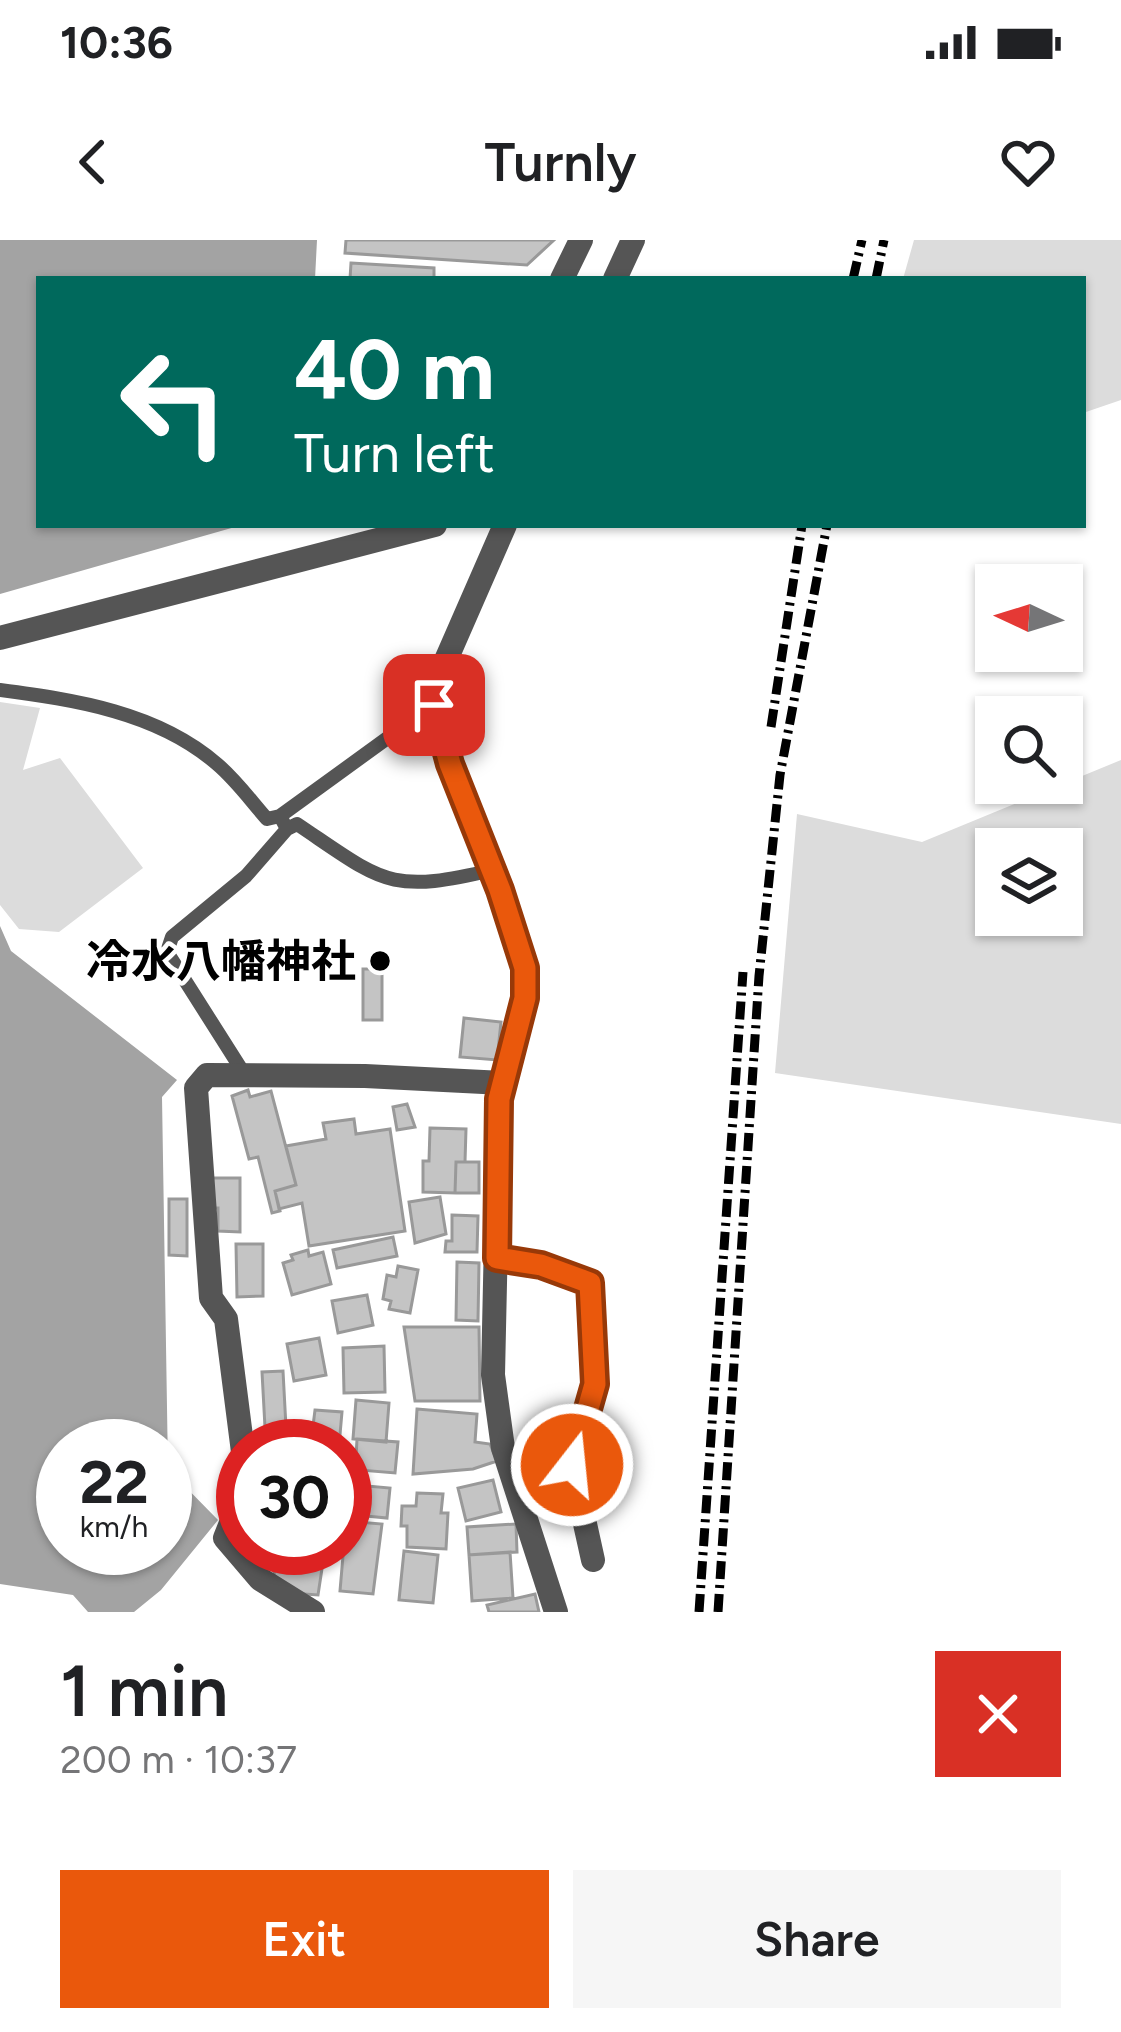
<!DOCTYPE html>
<meta charset="utf-8">
<style>
:root{--surface:#fff;--page:#f6f6f6;--text:#202124;--muted:#757577;--accent:#ea580c}
body{margin:0;font-family:Figtree,"Noto Sans JP",sans-serif;background:var(--page);color:var(--text);height:100vh;display:flex;flex-direction:column;font-size:45px;white-space:nowrap}
*{box-sizing:border-box;margin:0}
p{font-size:39px;color:var(--muted)}
.icon{flex:none;width:66px;height:66px;fill:none;stroke:currentColor;stroke-width:2;stroke-linecap:round;stroke-linejoin:round}
.map{position:relative;height:1372px;overflow:hidden}
.side{display:flex;flex-direction:column;background:var(--surface);flex:1}
.side>*{flex:none}
.banner{position:absolute;left:36px;top:36px;width:1050px;height:252px;border-radius:0px;box-shadow:0 3px 9px #0004;background:#00695c;color:#fff;overflow:hidden}
.needle{width:78px;rotate:274deg}
.controls{position:absolute;left:975px;top:324px;display:grid;gap:24px}
.controls a{display:grid;place-items:center;width:108px;height:108px;border-radius:0px;background:var(--surface);box-shadow:0 3px 9px #0004;font-size:60px}
.speed{position:absolute;left:36px;top:1179px;display:flex;gap:24px;font-size:60px;font-weight:700;text-align:center}
.speed>*{display:grid;place-content:center;width:156px;height:156px;border-radius:50%;background:var(--surface);box-shadow:0 3px 9px #0004;line-height:1}
.speed small{font-size:30px;font-weight:400}
.speed .limit{border:18px solid #d22;background:#fff;color:#111}
.pin{position:absolute;display:grid;place-items:center;width:102px;height:102px;color:#fff;margin:-51px;border-radius:24px;box-shadow:0 6px 18px #0006}
.me{position:absolute;width:132px;margin:-66px;rotate:16deg;stroke-linejoin:round;filter:drop-shadow(0 0 9px #0008)}
.turn{display:flex;align-items:center;gap:42px;height:252px;padding:0 60px;font-size:54px}
.turn .icon{width:156px;height:156px;stroke-width:2.5}
.turn b{display:block;font-size:84px;line-height:102px}
.round{display:grid;place-items:center;flex:none;width:126px;height:126px;border-radius:0px;background:var(--page)}
.headline{display:flex;align-items:center;justify-content:space-between;height:204px;padding:0 60px}
h1{font-size:72px;font-weight:600;line-height:90px}
.primary-button{display:flex;gap:24px;margin-top:auto;padding:24px 60px}
.primary-button a{flex:1;height:138px;border-radius:0px;background:var(--accent);color:#fff;font-size:48px;font-weight:600;line-height:138px;text-align:center}
.primary-button a+a{background:var(--page);color:var(--text)}
.status{display:flex;justify-content:space-between;align-items:center;height:84px;padding:0 60px;background:var(--surface);direction:ltr}
.status svg{height:33px;fill:currentColor}
header{display:flex;justify-content:space-between;align-items:center;height:156px;padding:0 60px;background:var(--surface);font-size:54px;font-weight:600}
.map>svg:first-child{display:block}
.green{fill:#dcdcdc;fill-rule:evenodd}
.water{fill:#a3a3a3;fill-rule:evenodd}
.building{fill:#c4c4c4;stroke:#999;stroke-width:3}
.lines{fill:none;stroke-linecap:round;stroke-linejoin:round}
.lane{stroke:#555;stroke-width:14}
.street{stroke:#555;stroke-width:24}
.rail{stroke:#000;stroke-width:9;stroke-dasharray:18 6 3 6;stroke-linecap:butt}
.route-casing{stroke:#983908;stroke-width:30}
.route{stroke:#ea580c;stroke-width:21}
.poi-dot{fill:#000;stroke:#fff;stroke-width:4.5}
.labels{text-anchor:middle;dominant-baseline:central;stroke-width:9;stroke-linejoin:round;paint-order:stroke}
.poi-label{font-size:45px;font-weight:bold;fill:#000;stroke:#fff;text-anchor:end}
</style>
<div class="status"><b>10:36</b><svg viewBox="0 0 49 12"><path d="M0 12V9h3v3zM5 12V6h3v6zM10 12V3h3v9zM15 12V0h3v12zM26 1h20v11H26zM47 4h2v5h-2z"/></svg></div>
<header><svg class="icon" aria-label="back" viewBox="0 0 24 24"><path d="M15 5l-7 7 7 7"/></svg>Turnly<svg class="icon" aria-label="heart" viewBox="0 0 24 24"><path d="M12 20l-8-8c-3-5 5-10 8-4 3-6 11-1 8 4z"/></svg></header>
<div class="map">
<svg width="1121" height="1372" viewBox="0 0 1121 1372">
<rect width="100%" height="100%" fill="#fff"/>
<!-- green -->
<path class="green" d="M 914,0 L 1121,0 L 1121,160 L 1083,173 L 1083,39 L 903,39 Z
M 0,462 L 40,468 L 23,530 L 60,518 L 143,628 L 59,692 L 19,689 L 0,665 Z
M 1121,520 L 1121,884 L 775,833 L 797,574 L 922,602 ZM 996,609 L 1062,609 L 1062,675 L 996,675 Z"/>
<!-- water -->
<path class="water" d="M 0,0 L 317,0 L 315,39 L 39,39 L 39,285 L 242,285 L 0,354 Z
M 0,686 L 11,711 L 177,840 L 162,857 L 168,1229 L 218,1280 L 161,1350 L 134,1372 L 88,1372 L 73,1355 L 0,1344 ZM 63,1206 L 165,1206 L 165,1308 L 63,1308 Z"/>
<!-- building -->
<path class="building" d="M 346,0 L 554,0 L 527,25 L 345,13 Z
M 351,23 L 434,28 L 434,39 L 350,39 Z
M 363,729 L 382,729 L 382,780 L 363,780 Z
M 464,778 L 501,782 L 497,820 L 460,817 Z
M 248,850 L 250,857 L 271,851 L 296,945 L 275,951 L 280,971 L 272,973 L 258,917 L 249,919 L 232,856 Z
M 407,864 L 415,887 L 397,890 L 393,867 Z
M 354,879 L 356,894 L 390,889 L 405,991 L 309,1006 L 302,963 L 279,969 L 275,951 L 296,945 L 286,906 L 326,899 L 323,883 Z
M 430,888 L 466,889 L 465,922 L 456,922 L 455,953 L 423,952 L 423,921 L 429,921 Z
M 456,922 L 479,922 L 479,953 L 455,953 Z
M 212,938 L 240,938 L 240,992 L 218,991 L 218,968 L 212,968 Z
M 440,957 L 446,994 L 415,1003 L 409,962 Z
M 169,959 L 187,959 L 187,1016 L 169,1015 Z
M 452,975 L 478,976 L 477,1012 L 445,1012 L 446,1001 L 452,1001 Z
M 393,997 L 397,1016 L 337,1028 L 333,1010 Z
M 236,1004 L 263,1004 L 263,1056 L 237,1057 Z
M 308,1010 L 309,1016 L 323,1012 L 331,1044 L 292,1055 L 283,1023 L 293,1020 L 291,1015 Z
M 457,1022 L 479,1023 L 478,1081 L 456,1080 Z
M 398,1026 L 418,1030 L 410,1073 L 389,1069 L 391,1061 L 383,1059 L 387,1035 L 396,1037 Z
M 367,1055 L 373,1085 L 338,1093 L 332,1061 Z
M 404,1087 L 479,1087 L 480,1161 L 415,1161 Z
M 319,1098 L 326,1135 L 294,1141 L 287,1104 Z
M 384,1106 L 385,1152 L 344,1153 L 343,1108 Z
M 283,1131 L 287,1206 L 266,1206 L 262,1132 Z
M 356,1160 L 389,1163 L 386,1202 L 353,1199 Z
M 417,1169 L 477,1174 L 475,1202 L 490,1204 L 497,1221 L 473,1229 L 413,1234 Z
M 315,1170 L 342,1172 L 339,1206 L 305,1206 L 306,1194 L 312,1194 Z
M 357,1199 L 398,1202 L 395,1233 L 347,1229 L 348,1218 L 356,1218 Z
M 493,1240 L 501,1272 L 466,1281 L 458,1248 Z
M 345,1244 L 390,1248 L 387,1278 L 345,1274 Z
M 417,1253 L 443,1254 L 441,1273 L 448,1273 L 446,1309 L 407,1307 L 407,1286 L 401,1286 L 402,1266 L 416,1266 Z
M 346,1281 L 382,1284 L 373,1354 L 340,1351 Z
M 516,1284 L 517,1312 L 469,1315 L 467,1287 Z
M 404,1311 L 438,1315 L 433,1363 L 399,1360 Z
M 510,1312 L 513,1358 L 472,1361 L 469,1315 Z
M 275,1318 L 323,1322 L 318,1355 L 290,1353 L 274,1336 Z
M 535,1354 L 539,1372 L 489,1372 L 487,1365 Z"/>
<g class="lines">
<!-- lane -->
<path class="lane" d="M 0,450 C 75,460 157,472 217,524 C 236,540 251,561 267,579 L 280,576 L 433,465
M 287,589 L 297,584 C 382,641 388,655 492,630
M 245,835 L 167,712 L 172,697 L 246,636 L 287,589 L 280,576"/>
<!-- street -->
<path class="street" d="M 562,39 L 581,0
M 615,39 L 633,0
M 505,285 L 439,436 L 433,465 L 450,523 L 500,650 L 525,728 L 525,758 L 499,859 L 493,1135 L 503,1208 L 556,1372
M 0,398 L 435,285
M 497,1018 L 541,1025 L 591,1044 L 595,1144 L 572,1225 L 593,1320
M 243,1212 L 226,1079 L 211,1058 L 196,848 L 207,835 L 365,836 L 503,843
M 243,1253 L 225,1298 L 260,1339 L 313,1372"/>
<!-- rail -->
<path class="rail" d="M 853,39 L 862,0
M 876,39 L 884,0
M 771,487 L 802,285
M 699,1372 L 743,732
M 718,1372 L 759,736 L 780,535 L 827,285"/>
</g>
<g class="lines">
<!-- route casing -->
<g class="route-casing">
<path id="route" d="M 434,465 L 450,524 L 500,650 L 525,728 L 525,758 L 499,859 L 497,1018 L 541,1025 L 590,1043 L 595,1144 L 572,1225"/>
</g>
<!-- route -->
<use href="#route" class="route"/>
</g>
<!-- markers -->
<circle class="poi-dot" cx="380" cy="721" r="12"/>
<g class="labels">
<!-- poi labels -->
<g class="poi-label">
<text x="356" y="721">冷水八幡神社</text>
</g>
</g>
</svg>
<div class="controls">
<a><svg class="needle" viewBox="-14 -14 28 28"><path d="M0-13l5 13h-10z" fill="#e53935"/><path d="M0 13l5-13h-10z" fill="#757577"/></svg></a>
<a><svg class="icon" aria-label="search" viewBox="0 0 24 24"><circle cx="10" cy="10" r="6"/><path d="M15 15l6 6"/></svg></a>
<a><svg class="icon" aria-label="layers" viewBox="0 0 24 24"><path d="M12 4l9 5-9 5-9-5zM3 14l9 5 9-5"/></svg></a>
</div>
<div class="speed"><div>22<small>km/h</small></div><div class="limit">30</div></div>
<div class="pin" style="left:434px;top:465px;background:#d93025"><svg class="icon" aria-label="arrive" viewBox="0 0 24 24"><path d="M6 21V4h12l-3 4 3 4H6"/></svg></div>
<svg class="me" style="left:572px;top:1225px" viewBox="-20 -20 40 40"><circle r="17" fill="#ea580c" stroke="#fff" stroke-width="3"/><path d="M0-11L8 9 0 5-8 9z" fill="#fff"/></svg>
<div class="banner">
<div class="turn"><svg class="icon" aria-label="left" viewBox="0 0 24 24"><path d="M17 20v-9H6M10 6l-5 5 5 5"/></svg><div><b>40 m</b>Turn left</div></div>
</div>
</div>
<section class="side">
<div class="headline"><div><h1>1 min</h1><p>200 m · 10:37</p></div><a class="round" style="background:#d93025;color:#fff"><svg class="icon" aria-label="close" viewBox="0 0 24 24"><path d="M6 6l12 12M18 6L6 18"/></svg></a></div>
<div class="primary-button"><a>Exit</a><a>Share</a></div>
</section>
